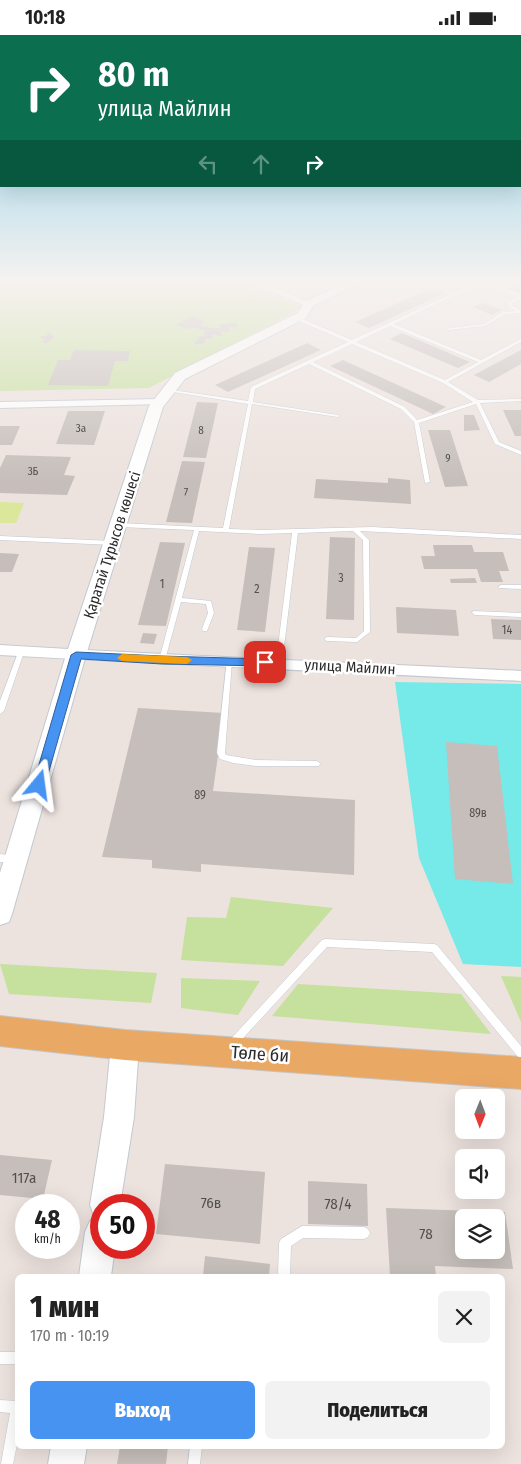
<!DOCTYPE html>
<html lang="ru">
<meta charset="utf-8">
<style>
:root{--surface:#fff;--page:#f2f2f2;--text:#222;--muted:#767676;--accent:#4693f2}
body{margin:0;font-family:"Fira Sans Condensed",sans-serif;background:var(--page);color:var(--text);height:100vh;display:flex;flex-direction:column;font-size:19px;white-space:nowrap}
*{box-sizing:border-box;margin:0}
p{font-size:16px;color:var(--muted)}
.icon{flex:none;width:28px;height:28px;fill:none;stroke:currentColor;stroke-width:2;stroke-linecap:round;stroke-linejoin:round}
.map{position:relative;flex:1;overflow:hidden}
.details{position:absolute;left:15px;top:1239px;width:490px;height:175px;display:flex;flex-direction:column;background:var(--surface);border-radius:8px;box-shadow:0 5px 20px #0002}
.details>*{flex:none}
.guide{position:absolute;left:0px;top:0px;width:521px;height:152px;box-shadow:0 5px 20px #0002;background:#0b6e4f;color:#fff;overflow:hidden}
.needle{width:32px;rotate:181deg}
.controls{position:absolute;left:455px;top:1054px;display:grid;gap:10px}
.controls a{display:grid;place-items:center;width:50px;height:50px;border-radius:8px;background:var(--surface);box-shadow:0 5px 20px #0002;font-size:25px}
.speed{position:absolute;left:15px;top:1159px;display:flex;gap:10px;font-size:25px;font-weight:700;text-align:center}
.speed>*{display:grid;place-content:center;width:65px;height:65px;border-radius:50%;background:var(--surface);box-shadow:0 5px 20px #0002;line-height:1}
.speed small{font-size:12px;font-weight:400}
.speed .limit{border:8px solid #d22;background:#fff;color:#111}
.pin{position:absolute;display:grid;place-items:center;width:42px;height:42px;color:#fff;margin:-21px;border-radius:10px;box-shadow:0 2px 8px #0006}
.me{position:absolute;width:55px;margin:-28px;rotate:16deg;stroke-linejoin:round;filter:drop-shadow(0 0 4px #0008)}
.turn{display:flex;align-items:center;gap:18px;height:105px;padding:0 15px;font-size:22px}
.turn .icon{width:65px;height:65px;stroke-width:2.5}
.turn b{display:block;font-size:35px;line-height:42px}
.lanes{display:flex;align-items:center;height:48px;padding:0 15px;background:#0003;justify-content:center;gap:25px;direction:ltr}
.lanes .off{opacity:.35}
.round{display:grid;place-items:center;flex:none;width:52px;height:52px;border-radius:8px;background:var(--page)}
.headline{display:flex;align-items:center;justify-content:space-between;height:85px;padding:0 15px}
h1{font-size:30px;font-weight:800;line-height:38px}
.cta{display:flex;gap:10px;margin-top:auto;padding:10px 15px}
.cta a{flex:1;height:58px;border-radius:8px;background:var(--accent);color:#fff;font-size:20px;font-weight:800;line-height:58px;text-align:center}
.cta a+a{background:var(--page);color:var(--text)}
.status{display:flex;justify-content:space-between;align-items:center;height:35px;padding:0 25px;background:var(--surface);direction:ltr}
.status svg{height:14px;fill:currentColor}
.map>svg:first-child{display:block}
.green{fill:#c6e09d}
.pitch{fill:#dbe79a}
.water{fill:#76e9e9}
.building{fill:#c5beba;fill-rule:evenodd}
.lines{fill:none;stroke-linecap:round;stroke-linejoin:round}
.service-casing{stroke:#c2c9d1;stroke-width:1}
.minor-casing{stroke:#c2c9d1;stroke-width:2}
.secondary-casing{stroke:#c2c9d1;stroke-width:2}
.primary-casing{stroke:#c4c4c4;stroke-width:2}
.service{fill:#fff;fill-rule:evenodd}
.minor{fill:#fff;fill-rule:evenodd}
.secondary{fill:#fff;fill-rule:evenodd}
.primary{fill:#eaa865;fill-rule:evenodd}
.route{fill:#4693f2;stroke:#2e609d}
.slow{fill:#f59e0b}
.labels{text-anchor:middle;dominant-baseline:central;stroke-width:5;stroke-linejoin:round;paint-order:stroke}
.far-number-label{font-size:11px;fill:#52504f}
.number-label{font-size:12px;fill:#52504f}
.street-label{font-size:15px;fill:#2b2b2b;stroke:#fff}
.near-number-label{font-size:15px;fill:#52504f}
.near-street-label{font-size:18px;fill:#2b2b2b;stroke:#fff}
</style>
<div class="status"><b>10:18</b><svg viewBox="0 0 49 12"><path d="M0 12V9h3v3zM5 12V6h3v6zM10 12V3h3v9zM15 12V0h3v12zM26 1h20v11H26zM47 4h2v5h-2z"/></svg></div>
<div class="map">
<svg width="521" height="1429" viewBox="0 0 521 1429">
<rect width="100%" height="100%" fill="#ece2de"/>
<!-- green -->
<path class="green" d="M 0,247 L 235,247 L 304,272 L 149,353 L 0,356 Z
M 231,862 L 333,873 L 283,931 L 181,925 L 187,882 L 226,883 Z
M 0,929 L 157,938 L 151,968 L 9,959 Z
M 501,941 L 521,942 L 521,987 Z
M 181,943 L 260,946 L 238,980 L 181,973 Z
M 298,949 L 461,959 L 491,999 L 272,981 Z"/>
<!-- pitch -->
<path class="pitch" d="M 0,467 L 24,468 L 16,488 L 0,488 Z"/>
<!-- water -->
<path class="water" d="M 395,647 L 521,649 L 521,932 L 463,929 L 419,823 Z"/>
<!-- building -->
<path class="building" d="M 518,249 L 521,250 L 521,258 L 509,254 Z
M 432,253 L 445,258 L 369,293 L 355,287 Z
M 483,268 L 502,275 L 492,280 L 473,272 Z
M 193,281 L 204,286 L 201,290 L 212,293 L 220,293 L 219,289 L 237,288 L 237,292 L 229,292 L 230,296 L 221,297 L 223,301 L 212,300 L 212,304 L 205,304 L 205,308 L 194,310 L 195,306 L 199,305 L 197,303 L 200,301 L 205,301 L 203,298 L 205,296 L 195,293 L 186,294 L 176,290 Z
M 50,297 L 54,303 L 45,309 L 42,306 L 46,305 L 40,302 L 49,300 L 46,299 Z
M 402,298 L 470,327 L 458,333 L 390,304 Z
M 307,308 L 321,315 L 228,357 L 215,350 Z
M 74,315 L 130,316 L 128,326 L 115,326 L 108,351 L 48,350 L 58,325 L 70,325 Z
M 521,315 L 521,329 L 489,347 L 474,340 Z
M 343,325 L 446,372 L 433,379 L 330,331 Z
M 197,367 L 218,368 L 206,423 L 183,422 Z
M 503,375 L 521,375 L 521,401 L 515,401 Z
M 68,376 L 105,376 L 94,410 L 56,409 Z
M 464,380 L 474,380 L 480,395 L 464,396 Z
M 0,391 L 20,391 L 12,410 L 0,410 Z
M 428,395 L 450,395 L 468,451 L 445,452 Z
M 6,420 L 71,422 L 64,440 L 75,441 L 67,460 L 0,458 L 0,433 Z
M 182,426 L 205,427 L 192,488 L 166,487 Z
M 388,443 L 410,445 L 411,469 L 314,463 L 316,444 L 388,448 Z
M 330,502 L 355,503 L 354,585 L 326,584 Z
M 160,507 L 185,508 L 166,591 L 138,590 Z
M 433,510 L 472,510 L 474,517 L 503,517 L 509,536 L 499,536 L 503,547 L 481,547 L 477,534 L 424,534 L 421,521 L 435,521 Z
M 249,512 L 275,513 L 265,597 L 237,595 Z
M 0,518 L 19,519 L 12,537 L 0,537 Z
M 475,543 L 477,548 L 451,548 L 450,544 Z
M 396,572 L 456,575 L 459,601 L 397,598 Z
M 491,584 L 521,585 L 521,605 L 493,604 Z
M 143,598 L 157,599 L 154,609 L 140,608 Z
M 138,673 L 224,678 L 213,756 L 355,765 L 354,840 L 201,829 L 201,837 L 152,833 L 152,825 L 102,822 Z
M 446,707 L 497,711 L 513,849 L 455,844 Z
M 0,1120 L 52,1125 L 43,1164 L 0,1160 Z
M 165,1129 L 265,1137 L 260,1209 L 156,1199 Z
M 308,1146 L 367,1149 L 368,1191 L 308,1189 Z
M 386,1173 L 505,1177 L 513,1234 L 435,1231 L 436,1241 L 390,1241 ZM 464,1182 L 496,1182 L 496,1215 L 464,1215 Z
M 205,1221 L 270,1229 L 269,1241 L 203,1241 Z
M 120,1411 L 168,1411 L 166,1429 L 117,1429 Z"/>
<g class="lines">
<!-- service casing -->
<g class="service-casing">
<path id="service" d="M 477,247 L 483,247 L 394,289 L 481,325 L 521,304 L 521,307 L 448,347 L 478,365 L 521,364 L 521,366 L 480,368 L 499,407 L 521,416 L 521,420 L 495,409 L 476,369 L 419,388 L 430,447 L 425,448 L 414,387 L 401,374 L 309,329 L 255,354 L 253,367 L 338,380 L 340,381 L 338,382 L 252,369 L 229,494 L 260,495 L 372,492 L 521,500 L 521,504 L 360,496 L 369,505 L 370,597 L 357,607 L 327,606 L 324,604 L 327,602 L 356,603 L 364,596 L 363,505 L 353,496 L 298,498 L 282,628 L 279,630 L 276,628 L 292,498 L 260,499 L 199,496 L 182,563 L 211,566 L 214,578 L 207,596 L 203,596 L 202,594 L 208,578 L 206,569 L 181,567 L 165,625 L 162,627 L 160,627 L 159,625 L 194,495 L 119,492 L 116,490 L 119,488 L 223,493 L 248,369 L 167,356 L 165,355 L 165,354 L 248,366 L 251,352 L 348,307 L 294,284 L 294,282 L 298,282 L 352,305 ZM 390,291 L 478,327 L 445,345 L 356,307 ZM 352,309 L 443,348 L 473,367 L 417,385 L 405,372 L 313,327 Z
M 484,247 L 490,247 L 519,259 L 520,264 L 512,268 L 513,271 L 520,275 L 521,278 L 505,279 L 485,291 L 448,295 L 448,294 L 450,293 L 484,289 L 503,277 L 516,276 L 510,273 L 508,268 L 517,263 L 516,261 Z
M 0,501 L 113,506 L 116,508 L 113,510 L 0,505 Z
M 501,550 L 521,550 L 521,554 L 499,553 L 498,552 Z
M 473,576 L 521,578 L 521,582 L 475,580 L 472,578 Z
M 19,615 L 21,615 L 24,617 L 4,676 L 0,679 L 0,666 Z
M 227,624 L 229,624 L 232,626 L 225,718 L 226,720 L 256,725 L 316,726 L 319,727 L 320,729 L 319,731 L 256,731 L 233,728 L 220,724 L 217,718 Z
M 0,819 L 16,821 L 17,824 L 16,827 L 13,828 L 0,827 Z
M 325,904 L 434,909 L 437,910 L 521,1011 L 521,1024 L 518,1022 L 432,917 L 327,912 L 234,1013 L 231,1015 L 228,1013 L 226,1010 L 228,1007 L 322,905 Z
M 302,1191 L 364,1192 L 368,1194 L 370,1198 L 368,1202 L 364,1204 L 303,1203 L 291,1211 L 290,1241 L 278,1241 L 279,1208 L 281,1204 Z
M 0,1317 L 18,1317 L 18,1329 L 0,1329 Z
M 0,1365 L 18,1366 L 18,1405 L 13,1429 L 1,1429 L 10,1378 L 0,1377 Z
M 190,1411 L 202,1411 L 200,1429 L 188,1429 Z"/>
</g>
<!-- minor casing -->
<g class="minor-casing">
<path id="minor" d="M 249,247 L 261,247 L 313,269 L 306,271 Z
M 159,364 L 162,365 L 162,369 L 0,373 L 0,367 Z
M 0,610 C 174,621 347,627 521,636 L 521,646 C 347,637 174,630 0,620 Z"/>
</g>
<!-- secondary casing -->
<g class="secondary-casing">
<path id="secondary" d="M 346,247 L 361,247 L 313,271 L 306,283 L 185,344 L 163,372 L 86,620 L 12,879 L 9,887 L 0,890 L 0,838 L 66,620 L 149,371 L 175,338 L 298,278 L 305,267 Z
M 125,996 L 135,1000 L 139,1010 L 134,1082 L 120,1170 L 101,1170 L 101,1212 L 115,1212 L 111,1241 L 79,1241 L 85,1197 L 90,1186 L 98,1183 L 94,1181 L 90,1170 L 104,1082 L 111,1010 L 115,1000 Z
M 51,1411 L 87,1411 L 84,1429 L 48,1429 Z"/>
</g>
<!-- primary casing -->
<g class="primary-casing">
<path id="primary" d="M 0,981 L 125,995 L 521,1022 L 521,1054 L 125,1025 L 0,1011 Z"/>
</g>
<!-- service -->
<use href="#service" class="service"/>
<!-- minor -->
<use href="#minor" class="minor"/>
<!-- secondary -->
<use href="#secondary" class="secondary"/>
<!-- primary -->
<use href="#primary" class="primary"/>
</g>
<!-- sky -->
<linearGradient id="sky" x2="0" y2="1"><stop stop-color="#7ac9e8"/><stop offset="0.55" stop-color="#f6f2f0"/><stop offset="1" stop-color="#f6f2f0" stop-opacity="0"/></linearGradient>
<rect width="521" height="447" fill="url(#sky)"/>
<!-- route -->
<path class="route" d="M 76,617 L 162,621 L 265,624 L 270,627 L 265,631 L 162,629 L 81,624 L 45,750 L 43,754 L 35,754 L 33,750 L 71,620 Z"/>
<!-- slow -->
<path class="slow" d="M 122,619 L 187,622 L 192,625 L 187,629 L 122,626 L 117,623 Z"/>
<g class="labels">
<!-- far-number labels -->
<g class="far-number-label">
<text x="81" y="393">3а</text>
<text x="201" y="395">8</text>
<text x="448" y="423">9</text>
<text x="33" y="436">3Б</text>
<text x="186" y="457">7</text>
</g>
<!-- number labels -->
<g class="number-label">
<text x="341" y="543">3</text>
<text x="162" y="549">1</text>
<text x="257" y="554">2</text>
<text x="507" y="595">14</text>
<text x="200" y="760">89</text>
<text x="478" y="778">89в</text>
</g>
<!-- street labels -->
<g class="street-label">
<text transform="translate(112 510) rotate(-72)">Қаратай Тұрысов көшесі</text>
<text transform="translate(350 632) rotate(3)">улица Майлин</text>
</g>
<!-- near-number labels -->
<g class="near-number-label">
<text x="24" y="1143">117а</text>
<text x="211" y="1168">76в</text>
<text x="338" y="1169">78/4</text>
<text x="426" y="1199">78</text>
</g>
<!-- near-street labels -->
<g class="near-street-label">
<text transform="translate(260 1019) rotate(4)">Төле би</text>
</g>
</g>
</svg>
<div class="controls">
<a><svg class="needle" viewBox="-14 -14 28 28"><path d="M0-13l5 13h-10z" fill="#e53935"/><path d="M0 13l5-13h-10z" fill="#767676"/></svg></a>
<a><svg class="icon" aria-label="sound" viewBox="0 0 24 24"><path d="M4 9h4l5-4v14l-5-4H4zM17 9q2 3 0 6"/></svg></a>
<a><svg class="icon" aria-label="layers" viewBox="0 0 24 24"><path d="M12 4l9 5-9 5-9-5zM3 14l9 5 9-5"/></svg></a>
</div>
<div class="speed"><div>48<small>km/h</small></div><div class="limit">50</div></div>
<div class="pin" style="left:265px;top:627px;background:#d93025"><svg class="icon" aria-label="arrive" viewBox="0 0 24 24"><path d="M6 21V4h12l-3 4 3 4H6"/></svg></div>
<svg class="me" style="left:39px;top:750px" viewBox="-20 -20 40 40"><path d="M0-17L14 15 0 8-14 15z" fill="#4693f2" stroke="#fff" stroke-width="4"/></svg>
<div class="guide">
<div class="turn"><svg class="icon" aria-label="right" viewBox="0 0 24 24"><path d="M7 20v-9h11M14 6l5 5-5 5"/></svg><div><b>80 m</b>улица Майлин</div></div>
<div class="lanes"><svg class="icon off" aria-label="left" viewBox="0 0 24 24"><path d="M17 20v-9H6M10 6l-5 5 5 5"/></svg><svg class="icon off" aria-label="ahead" viewBox="0 0 24 24"><path d="M12 20V5M6 11l6-6 6 6"/></svg><svg class="icon" aria-label="right" viewBox="0 0 24 24"><path d="M7 20v-9h11M14 6l5 5-5 5"/></svg></div>
</div>
<section class="details">
<div class="headline"><div><h1>1 мин</h1><p>170 m · 10:19</p></div><a class="round"><svg class="icon" aria-label="close" viewBox="0 0 24 24"><path d="M6 6l12 12M18 6L6 18"/></svg></a></div>
<div class="cta"><a>Выход</a><a>Поделиться</a></div>
</section>
</div>
